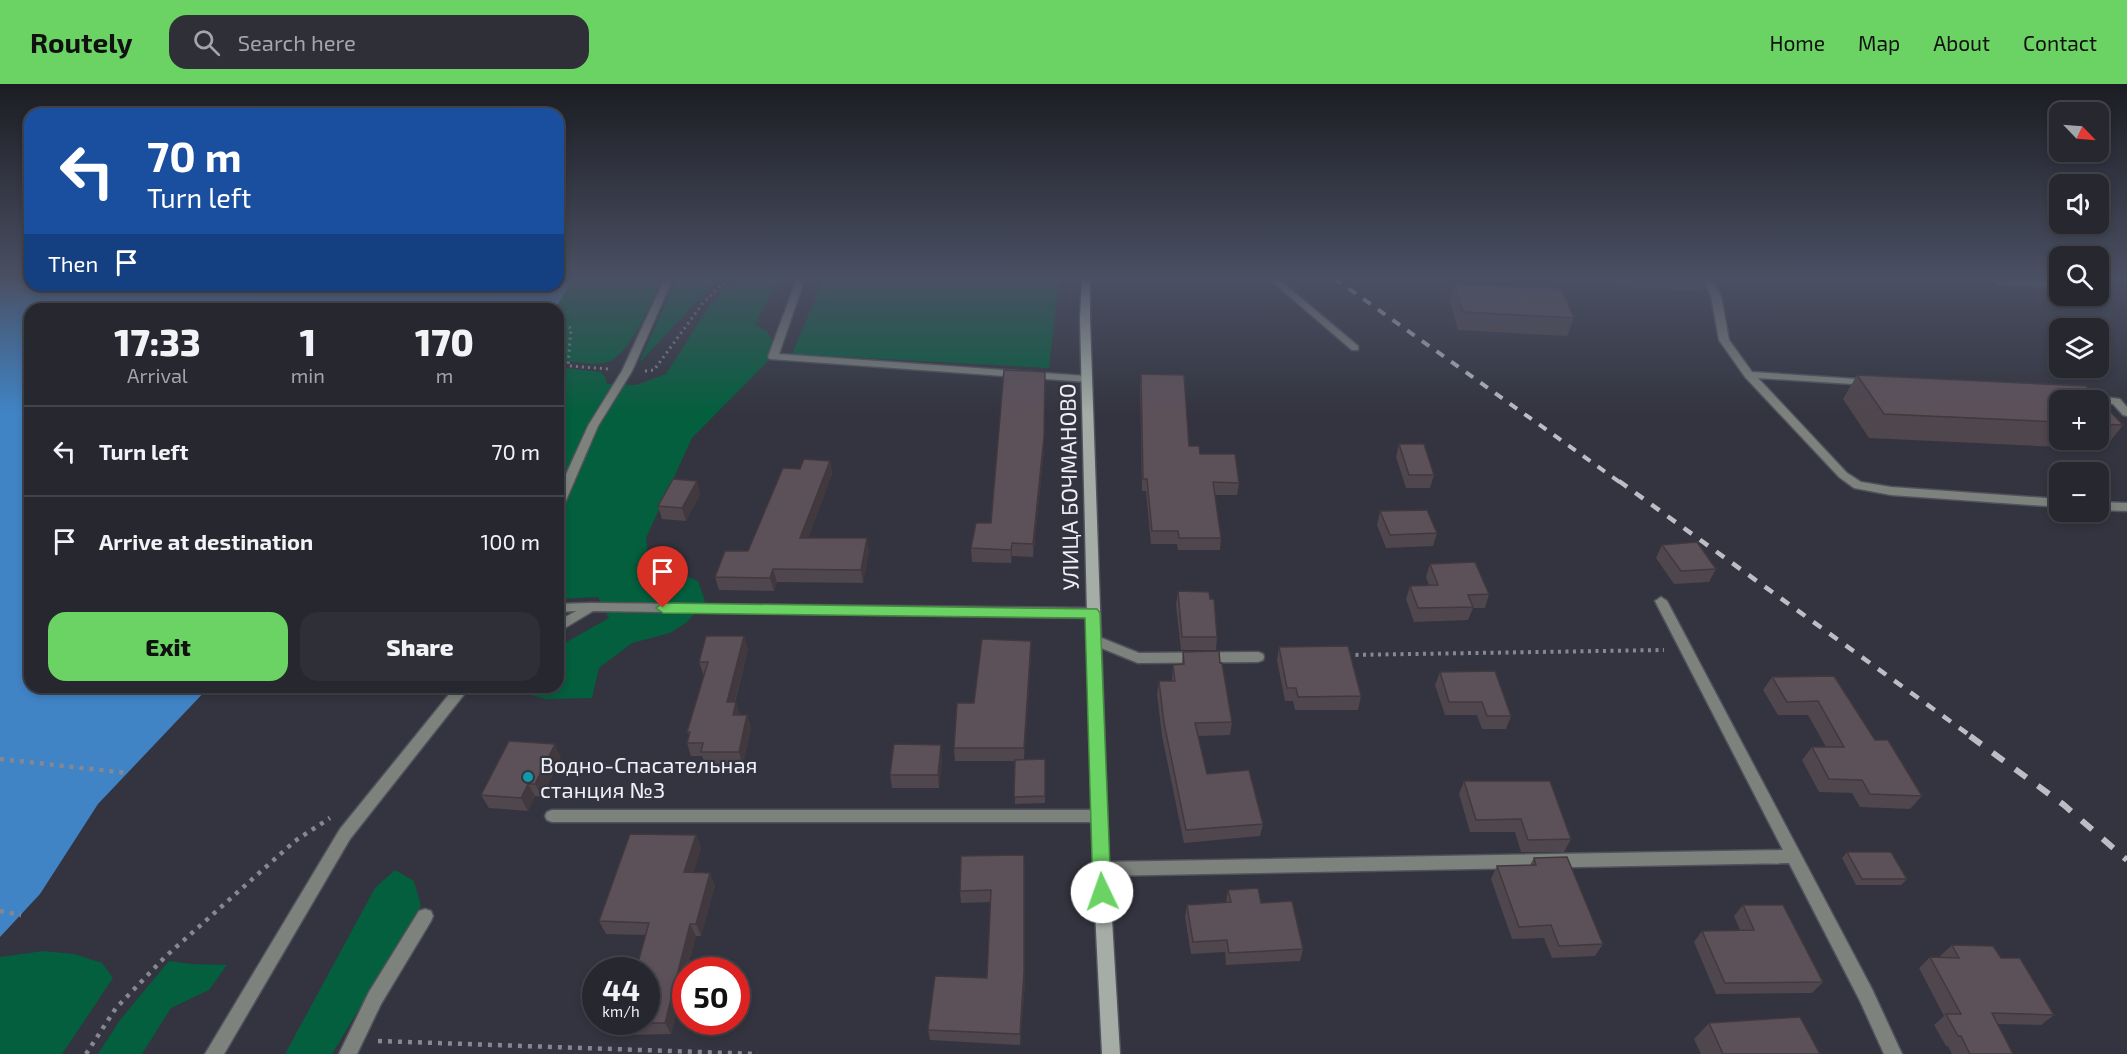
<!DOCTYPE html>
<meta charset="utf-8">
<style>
:root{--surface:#26272f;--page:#2e2f37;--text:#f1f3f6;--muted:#a4a5aa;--line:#42444b;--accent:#6bd363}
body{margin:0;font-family:"Exo 2",sans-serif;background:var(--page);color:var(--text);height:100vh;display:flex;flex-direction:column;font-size:22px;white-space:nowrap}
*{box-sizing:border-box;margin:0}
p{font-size:20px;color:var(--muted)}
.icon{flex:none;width:33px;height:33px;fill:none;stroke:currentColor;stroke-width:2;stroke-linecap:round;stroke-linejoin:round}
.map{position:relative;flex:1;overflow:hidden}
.side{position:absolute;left:24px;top:219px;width:540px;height:390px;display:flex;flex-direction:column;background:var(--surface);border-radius:18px;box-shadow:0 3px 9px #0003,0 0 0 2px var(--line)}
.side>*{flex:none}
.guide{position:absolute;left:24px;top:24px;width:540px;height:183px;border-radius:18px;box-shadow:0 3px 9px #0003,0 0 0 2px var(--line);background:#1a4fa0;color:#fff;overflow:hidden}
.needle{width:39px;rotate:115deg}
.buttons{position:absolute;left:2049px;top:18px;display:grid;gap:12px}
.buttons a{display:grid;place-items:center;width:60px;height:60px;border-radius:12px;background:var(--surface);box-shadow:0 3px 9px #0003,0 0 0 2px var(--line);font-size:30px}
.speed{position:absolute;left:582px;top:873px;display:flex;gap:12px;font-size:30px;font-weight:700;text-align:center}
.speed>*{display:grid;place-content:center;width:78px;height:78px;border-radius:50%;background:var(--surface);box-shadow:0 3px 9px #0003,0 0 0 2px var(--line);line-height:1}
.speed small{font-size:15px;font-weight:400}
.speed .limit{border:9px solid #d22;background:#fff;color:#111}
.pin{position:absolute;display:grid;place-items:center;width:51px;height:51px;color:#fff;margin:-62px -26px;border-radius:50% 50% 50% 0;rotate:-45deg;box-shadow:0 0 6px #0007}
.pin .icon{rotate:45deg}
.me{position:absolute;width:66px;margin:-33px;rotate:357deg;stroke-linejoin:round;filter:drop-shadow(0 0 4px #0008)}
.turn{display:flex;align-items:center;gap:21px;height:126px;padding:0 24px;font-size:27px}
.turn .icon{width:78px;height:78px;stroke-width:2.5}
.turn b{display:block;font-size:42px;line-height:51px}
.then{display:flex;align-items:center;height:57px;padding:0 24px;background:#0003;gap:12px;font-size:22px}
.eta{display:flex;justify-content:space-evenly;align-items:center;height:102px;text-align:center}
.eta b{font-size:36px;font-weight:800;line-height:42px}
.primary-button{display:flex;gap:12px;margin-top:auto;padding:12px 24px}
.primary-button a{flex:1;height:69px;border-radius:18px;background:var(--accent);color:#111;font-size:24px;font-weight:800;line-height:69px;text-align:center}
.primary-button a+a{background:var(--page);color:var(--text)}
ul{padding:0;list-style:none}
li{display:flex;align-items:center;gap:18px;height:90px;padding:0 24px;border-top:2px solid var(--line)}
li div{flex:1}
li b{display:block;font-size:22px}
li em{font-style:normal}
header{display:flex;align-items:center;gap:36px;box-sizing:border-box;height:84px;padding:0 30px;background:var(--accent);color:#111}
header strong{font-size:28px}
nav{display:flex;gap:33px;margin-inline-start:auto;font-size:21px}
.search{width:420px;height:54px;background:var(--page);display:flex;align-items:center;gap:15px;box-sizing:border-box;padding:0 21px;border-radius:18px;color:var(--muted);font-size:22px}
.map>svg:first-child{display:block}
.green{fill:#035f3d}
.water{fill:#4084c6}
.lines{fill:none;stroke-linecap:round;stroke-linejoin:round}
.lane-casing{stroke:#51525c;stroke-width:3}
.street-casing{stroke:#51525c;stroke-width:3}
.secondary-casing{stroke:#51525c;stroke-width:3}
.path-far2{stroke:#868790;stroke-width:3;stroke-dasharray:2 4;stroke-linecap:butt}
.path-far1{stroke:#868790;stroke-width:4;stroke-dasharray:3 4.5;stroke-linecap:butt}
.path{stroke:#868790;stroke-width:4.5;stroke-dasharray:4 6;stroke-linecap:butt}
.lane{fill:#7d827d;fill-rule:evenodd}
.street{fill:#7d827d;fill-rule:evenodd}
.secondary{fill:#a5ada6;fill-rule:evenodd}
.rail-far2{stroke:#bcbdc5;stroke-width:4;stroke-dasharray:9 9;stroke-linecap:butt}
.rail-far1{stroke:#bcbdc5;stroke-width:4.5;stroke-dasharray:10 10;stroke-linecap:butt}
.rail{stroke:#bcbdc5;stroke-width:6;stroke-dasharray:14 14;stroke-linecap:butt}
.wall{fill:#50464d;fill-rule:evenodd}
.shaded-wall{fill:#41393e}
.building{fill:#5d5159;stroke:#41393e;stroke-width:1.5}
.route{fill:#6bd363;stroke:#468940;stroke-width:1.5}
.culture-dot{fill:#0f9aa8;stroke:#33343f;stroke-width:2}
.labels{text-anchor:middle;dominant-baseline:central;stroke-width:4.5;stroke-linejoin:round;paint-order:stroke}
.street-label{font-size:22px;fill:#eff0f7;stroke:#33343f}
.poi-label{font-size:22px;fill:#eff0f7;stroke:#33343f;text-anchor:start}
</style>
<header>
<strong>Routely</strong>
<div class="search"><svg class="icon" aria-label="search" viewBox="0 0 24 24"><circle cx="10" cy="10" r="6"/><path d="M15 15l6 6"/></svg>Search here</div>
<nav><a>Home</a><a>Map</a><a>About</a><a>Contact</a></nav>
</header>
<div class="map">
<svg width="2127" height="970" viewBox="0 0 2127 970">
<rect width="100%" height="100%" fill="#33343f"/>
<!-- green -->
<path class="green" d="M 574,194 L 663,194 C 652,215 632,267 610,277 C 596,283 573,277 558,276 L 558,262 L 561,257 L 558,255 L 558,225 L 555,225 Z
M 677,194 L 719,194 L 639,279 Z
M 741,194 L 785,194 L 774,203 L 755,241 L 766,246 L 774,259 L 769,276 L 692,354 L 646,454 L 649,478 L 698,497 L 705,517 L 687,538 L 670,549 L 632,559 L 599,584 L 592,614 L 545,615 L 520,608 L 522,603 L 558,603 L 558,563 L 609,534 L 598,513 L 558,515 L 558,283 L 600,288 L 605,292 L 607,300 L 636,301 L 666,290 L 708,224 L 724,206 Z
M 824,194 L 1059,194 L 1049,284 L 792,270 Z
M 395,786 L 414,797 L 421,822 L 332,970 L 285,970 L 375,804 Z
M 43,867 L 74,870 L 102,879 L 113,894 L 62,970 L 0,970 L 0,873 Z
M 169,877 L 191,880 L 227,881 L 209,906 L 171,924 L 142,970 L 98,970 L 120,936 Z"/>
<!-- water -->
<path class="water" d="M 0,194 L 30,194 L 30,201 L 558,201 L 558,194 L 574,194 L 555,225 L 30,225 L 30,603 L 209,603 L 98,720 L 40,810 L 0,853 Z"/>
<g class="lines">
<!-- lane casing -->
<g class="lane-casing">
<path id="lane" d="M 665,194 L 673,194 L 632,287 L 598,342 L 564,421 L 558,425 L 558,408 L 588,342 L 622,287 Z
M 797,194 L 805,194 L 779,270 L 1087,292 L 1092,295 L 1087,298 L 770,275 L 768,273 Z
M 1268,194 L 1277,194 L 1358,262 L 1358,266 L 1352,266 Z
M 1702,194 L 1710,194 L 1721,212 L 1729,256 L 1752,288 L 1872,296 L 1872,300 L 1868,301 L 1758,294 L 1847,389 L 1861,398 L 1891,403 L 2060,415 L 2060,423 L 1891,411 L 1854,404 L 1839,393 L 1745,293 L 1719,256 L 1711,212 Z
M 1991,194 L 2060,197 L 2060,203 L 1998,200 Z
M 2083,310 L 2120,315 L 2127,323 L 2127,332 L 2123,331 L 2113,320 L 2079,315 L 2079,311 Z
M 2098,418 L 2127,419 L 2127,427 L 2098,426 Z
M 591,519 L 595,520 L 597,523 L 595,526 L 558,528 L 558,520 Z
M 1094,551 L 1139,569 L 1258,568 L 1263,570 L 1264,573 L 1263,576 L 1258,578 L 1138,579 L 1089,559 L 1088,556 L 1089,553 Z
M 552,726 L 1100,726 L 1105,728 L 1107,732 L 1105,736 L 1100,738 L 552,738 L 547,736 L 545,732 L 547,728 Z
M 425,825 L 431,827 L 433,832 L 431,837 L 381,920 L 357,970 L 339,970 L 369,908 L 419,827 Z"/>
</g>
<!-- street casing -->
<g class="street-casing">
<path id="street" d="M 1661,513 L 1667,517 L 1872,905 L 1902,970 L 1884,970 L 1860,917 L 1789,779 L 1101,792 L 1096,790 L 1093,785 L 1096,780 L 1101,778 L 1783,766 L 1655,517 Z
M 591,519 L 1092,524 L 1096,526 L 1098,529 L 1096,532 L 1092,534 L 593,527 L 558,548 L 558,537 Z
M 455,603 L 470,603 L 350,755 L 224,970 L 205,970 L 340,745 Z"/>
</g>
<!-- secondary casing -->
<g class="secondary-casing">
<path id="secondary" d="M 1082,194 L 1090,194 L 1090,234 L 1109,785 L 1120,970 L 1102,970 L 1093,785 L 1080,234 Z"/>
</g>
<!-- path-far2 -->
<path class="path-far2" d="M 558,238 L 571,244 L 568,282
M 558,281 L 608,285
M 645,287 L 654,286 L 703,219 L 729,194"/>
<!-- path-far1 -->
<path class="path-far1" d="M 1348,571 L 1664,566"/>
<!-- path -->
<path class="path" d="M 0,675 L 128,689
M 0,827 L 21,831
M 378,957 L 758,970
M 86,970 L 116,924 L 165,873 L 295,757 L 330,734"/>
<!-- lane -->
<use href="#lane" class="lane"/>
<!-- street -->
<use href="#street" class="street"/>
<!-- secondary -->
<use href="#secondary" class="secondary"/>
<!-- rail-far2 -->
<path class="rail-far2" d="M 1334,194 L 1621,399"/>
<!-- rail-far1 -->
<path class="rail-far1" d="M 1619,397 L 1972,653"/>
<!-- rail -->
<path class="rail" d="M 1970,652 L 2064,721 L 2127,776"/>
</g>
<!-- wall -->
<path class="wall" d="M 1614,194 L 1706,194 L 1701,207 L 1618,202 Z
M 2098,194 L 2127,194 L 2127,198 L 2098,197 Z
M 1455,200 L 1574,234 L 1567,252 L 1458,246 L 1450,218 Z
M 1141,290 L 1189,362 L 1239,399 L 1237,411 L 1215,411 L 1221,454 L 1220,466 L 1178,466 L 1177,460 L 1151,460 L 1146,407 L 1142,407 L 1140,303 Z
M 1857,291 L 2086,302 L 2123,341 L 2104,365 L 1869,354 L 1843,315 ZM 2060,316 L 2098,316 L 2098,356 L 2060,356 Z
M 1399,360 L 1434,391 L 1430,404 L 1406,404 L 1396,373 Z
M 1044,366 L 1033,473 L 1012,472 L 1011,479 L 972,478 L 971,464 L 991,439 Z
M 830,377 L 832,390 L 808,454 L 869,467 L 863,499 L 777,498 L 774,507 L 719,506 L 715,493 L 748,467 L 800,385 Z
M 697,397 L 700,410 L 686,437 L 662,435 L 658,422 Z
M 1380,427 L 1437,449 L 1433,462 L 1386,464 L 1377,441 Z
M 1662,461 L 1716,485 L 1709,498 L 1674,500 L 1656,474 Z
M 1430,480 L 1489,510 L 1485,524 L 1473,524 L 1468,536 L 1414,538 L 1406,515 L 1410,502 L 1429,501 L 1426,493 Z
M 1178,507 L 1210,515 L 1217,553 L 1216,566 L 1181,566 L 1176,521 Z
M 744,552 L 748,566 L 735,618 L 740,631 L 747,631 L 751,644 L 743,681 L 706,681 L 702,672 L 691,672 L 687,659 L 689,651 L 687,648 L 704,592 L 699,578 Z
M 1031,557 L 1031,571 L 1024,676 L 1045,675 L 1045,719 L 1015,720 L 1015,677 L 955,677 L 954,664 Z
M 1279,563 L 1361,612 L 1358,626 L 1295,626 L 1293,617 L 1285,617 L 1277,576 Z
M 1183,568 L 1220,579 L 1232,638 L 1230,651 L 1198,652 L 1207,690 L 1263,740 L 1260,752 L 1184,759 L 1162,652 L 1157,610 L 1159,597 L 1172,597 L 1173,581 L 1182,580 Z
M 1440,588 L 1511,632 L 1506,645 L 1482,645 L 1477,631 L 1445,631 L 1435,601 Z
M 1834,592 L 1875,656 L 1922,712 L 1910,725 L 1860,723 L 1852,709 L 1819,708 L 1802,676 L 1812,663 L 1826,663 L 1808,631 L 1778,631 L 1763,606 L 1772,593 Z
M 561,673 L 542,713 L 535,712 L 528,727 L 489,724 L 481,711 Z
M 942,674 L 939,704 L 892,704 L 890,691 Z
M 1464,697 L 1571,755 L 1564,768 L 1521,768 L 1515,748 L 1470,748 L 1459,710 Z
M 696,751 L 701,764 L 693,788 L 715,801 L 701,852 L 696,852 L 687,886 L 686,886 L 686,892 L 671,950 L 628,951 L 621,939 L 646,851 L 606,850 L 599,837 Z
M 1847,768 L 1907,795 L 1901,801 L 1856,801 L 1842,774 Z
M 1024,771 L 1025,899 L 1020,961 L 930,956 L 928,946 L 987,894 L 991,818 L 961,819 L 960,807 Z
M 1534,774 L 1603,860 L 1595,872 L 1552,874 L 1544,854 L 1512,855 L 1491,795 L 1497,782 L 1530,781 Z
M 1228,806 L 1261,819 L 1303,865 L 1300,877 L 1226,881 L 1225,868 L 1191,870 L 1185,833 L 1187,821 L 1226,818 Z
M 1743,821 L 1823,898 L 1812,909 L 1716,910 L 1694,858 L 1702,847 L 1740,846 L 1734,832 Z
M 1952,861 L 2001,874 L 2054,931 L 2041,941 L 1997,940 L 2013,970 L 1952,970 L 1948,962 L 1946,962 L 1934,941 L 1944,932 L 1919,884 L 1930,873 L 1941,873 L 1940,872 Z
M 1709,939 L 1820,970 L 1701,970 L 1694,955 Z"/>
<!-- shaded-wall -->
<path class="shaded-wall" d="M 1045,301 L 1044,366 L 1033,473 L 1033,460 Z
M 830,377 L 832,390 L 803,467 L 800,454 Z
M 697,397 L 700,410 L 686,437 L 682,424 Z
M 867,454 L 869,467 L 863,499 L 861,486 Z
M 1012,459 L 1012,472 L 1011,479 L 1011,466 Z
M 773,485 L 777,498 L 774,507 L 770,494 Z
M 744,552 L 748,566 L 731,631 L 727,618 Z
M 1031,557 L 1031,571 L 1024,677 L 1024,664 Z
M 736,618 L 740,631 L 733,631 Z
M 747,631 L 751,644 L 743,681 L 739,668 Z
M 555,660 L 561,673 L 542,713 L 535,700 Z
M 941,661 L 942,674 L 939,704 L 938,691 Z
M 528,700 L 535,712 L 528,727 L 521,714 Z
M 696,751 L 701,764 L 690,801 L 684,788 Z
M 1024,771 L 1025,899 L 1020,961 L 1020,950 Z
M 710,789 L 715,801 L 701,852 L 696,840 Z
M 690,840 L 696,852 L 687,886 L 686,886 L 686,892 L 671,950 L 665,939 Z"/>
<!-- building -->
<path class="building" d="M 1455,200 L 1562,205 L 1574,234 L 1463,228 Z
M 1004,286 L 1045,288 L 1044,353 L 1033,460 L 1012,459 L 1011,466 L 971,464 L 976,439 L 991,439 Z
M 1141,290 L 1184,291 L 1189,362 L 1199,362 L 1200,370 L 1235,370 L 1239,399 L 1213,398 L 1221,454 L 1179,454 L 1178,447 L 1152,447 L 1147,395 L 1143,395 Z
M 1857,291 L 2086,302 L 2123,341 L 2098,340 L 2098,316 L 2060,316 L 2060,338 L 1884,330 Z
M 1399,360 L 1424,360 L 1434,391 L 1409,391 Z
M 804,375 L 830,377 L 800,454 L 867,454 L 861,486 L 773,485 L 770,494 L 715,493 L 725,467 L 748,467 L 783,384 L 800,385 Z
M 673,395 L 697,397 L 682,424 L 658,422 Z
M 1427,426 L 1437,449 L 1390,451 L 1380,427 Z
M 1697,458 L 1716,485 L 1681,487 L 1662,461 Z
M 1475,478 L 1489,510 L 1468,511 L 1473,523 L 1418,524 L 1410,502 L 1438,501 L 1430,480 Z
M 1178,507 L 1209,508 L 1210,515 L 1214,515 L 1217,553 L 1182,553 Z
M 706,552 L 744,552 L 727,618 L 736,618 L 733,631 L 747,631 L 739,668 L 701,668 L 703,659 L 687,659 L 690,648 L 687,648 L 708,578 L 699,578 Z
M 982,555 L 1031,557 L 1024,664 L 954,664 L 957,619 L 974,619 Z
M 1348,562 L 1361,612 L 1298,613 L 1296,604 L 1287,604 L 1279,563 Z
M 1219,567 L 1220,579 L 1222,579 L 1232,638 L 1195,639 L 1207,690 L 1249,686 L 1263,740 L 1186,746 L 1164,639 L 1159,597 L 1175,597 L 1173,581 L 1184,580 L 1183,568 Z
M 1495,587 L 1511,632 L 1487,632 L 1482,618 L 1449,618 L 1440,588 Z
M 1834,592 L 1875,656 L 1888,656 L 1922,712 L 1870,710 L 1862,696 L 1829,695 L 1812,663 L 1844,663 L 1818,617 L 1787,618 L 1772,593 Z
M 509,657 L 555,660 L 535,700 L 528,700 L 521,714 L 481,711 Z
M 894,660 L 941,661 L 938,691 L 890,691 Z
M 1045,675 L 1045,712 L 1014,713 L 1015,676 Z
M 1464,697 L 1550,697 L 1571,755 L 1528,756 L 1521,735 L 1476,736 Z
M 630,750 L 696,751 L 684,788 L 710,789 L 696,840 L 690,840 L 665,939 L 621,939 L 622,938 L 646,938 L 646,886 L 636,886 L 649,839 L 599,837 Z
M 1847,768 L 1891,768 L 1907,795 L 1862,795 Z
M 1024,771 L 1024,888 L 1020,950 L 928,946 L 935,892 L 987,894 L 991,806 L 960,807 L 961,772 Z
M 1567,773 L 1603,860 L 1559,862 L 1551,841 L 1519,843 L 1497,782 L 1536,781 L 1534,774 Z
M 1258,804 L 1261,819 L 1292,817 L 1303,865 L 1229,869 L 1227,856 L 1193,858 L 1187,821 L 1231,818 L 1228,806 Z
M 1743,821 L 1783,821 L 1823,898 L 1725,899 L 1702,847 L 1754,846 Z
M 1952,861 L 1993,862 L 2001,874 L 2020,874 L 2054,931 L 1992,929 L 2013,970 L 1970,970 L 1961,952 L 1958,952 L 1946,930 L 1961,930 L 1930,873 L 1959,874 Z
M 1800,933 L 1820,970 L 1723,970 L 1709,939 Z"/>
<!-- sky -->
<linearGradient id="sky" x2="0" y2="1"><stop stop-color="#1c1d23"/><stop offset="0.59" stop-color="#4a5063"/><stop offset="1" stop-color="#4a5063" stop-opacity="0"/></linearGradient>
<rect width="2127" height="330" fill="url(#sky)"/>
<!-- route -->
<path class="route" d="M 663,519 L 1097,525 L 1100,529 L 1111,808 L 1108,814 L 1102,816 L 1096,814 L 1093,808 L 1085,534 L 663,529 L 656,524 Z"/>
<!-- markers -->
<circle class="culture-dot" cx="528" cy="693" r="6"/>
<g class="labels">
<!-- street labels -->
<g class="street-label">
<text transform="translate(1068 403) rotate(-91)">УЛИЦА БОЧМАНОВО</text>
</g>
<!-- poi labels -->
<g class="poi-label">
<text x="540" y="680">Водно-Спасательная<tspan x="540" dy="25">станция №3</tspan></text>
</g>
</g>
</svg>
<div class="buttons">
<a><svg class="needle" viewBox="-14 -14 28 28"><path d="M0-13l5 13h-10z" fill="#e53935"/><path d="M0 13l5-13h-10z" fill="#a4a5aa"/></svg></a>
<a><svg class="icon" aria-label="sound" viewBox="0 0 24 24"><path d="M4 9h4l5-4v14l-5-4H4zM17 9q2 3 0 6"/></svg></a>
<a><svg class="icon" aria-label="search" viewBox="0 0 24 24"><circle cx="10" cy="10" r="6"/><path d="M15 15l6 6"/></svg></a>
<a><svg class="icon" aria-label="layers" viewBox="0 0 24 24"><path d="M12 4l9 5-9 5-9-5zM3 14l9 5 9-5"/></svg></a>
<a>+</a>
<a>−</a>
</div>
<div class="speed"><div>44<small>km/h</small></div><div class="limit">50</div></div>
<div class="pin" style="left:663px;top:524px;background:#d93025"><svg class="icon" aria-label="arrive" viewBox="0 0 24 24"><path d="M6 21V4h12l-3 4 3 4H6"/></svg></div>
<svg class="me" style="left:1102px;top:808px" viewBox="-20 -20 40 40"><circle r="19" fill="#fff"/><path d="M0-13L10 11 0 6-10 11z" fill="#6bd363"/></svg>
<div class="guide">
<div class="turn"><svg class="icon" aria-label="left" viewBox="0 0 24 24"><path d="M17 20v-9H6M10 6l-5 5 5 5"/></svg><div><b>70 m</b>Turn left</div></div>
<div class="then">Then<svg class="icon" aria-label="arrive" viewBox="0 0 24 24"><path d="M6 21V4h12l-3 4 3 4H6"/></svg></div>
</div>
<section class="side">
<div class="eta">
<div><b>17:33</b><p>Arrival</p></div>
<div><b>1</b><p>min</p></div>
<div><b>170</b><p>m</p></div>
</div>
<ul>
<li><svg class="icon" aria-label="left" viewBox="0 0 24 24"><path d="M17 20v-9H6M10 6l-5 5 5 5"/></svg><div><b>Turn left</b></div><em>70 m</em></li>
<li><svg class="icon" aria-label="arrive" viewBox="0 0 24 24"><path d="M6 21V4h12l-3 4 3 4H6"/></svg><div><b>Arrive at destination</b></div><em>100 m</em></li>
</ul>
<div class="primary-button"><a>Exit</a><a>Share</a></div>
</section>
</div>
